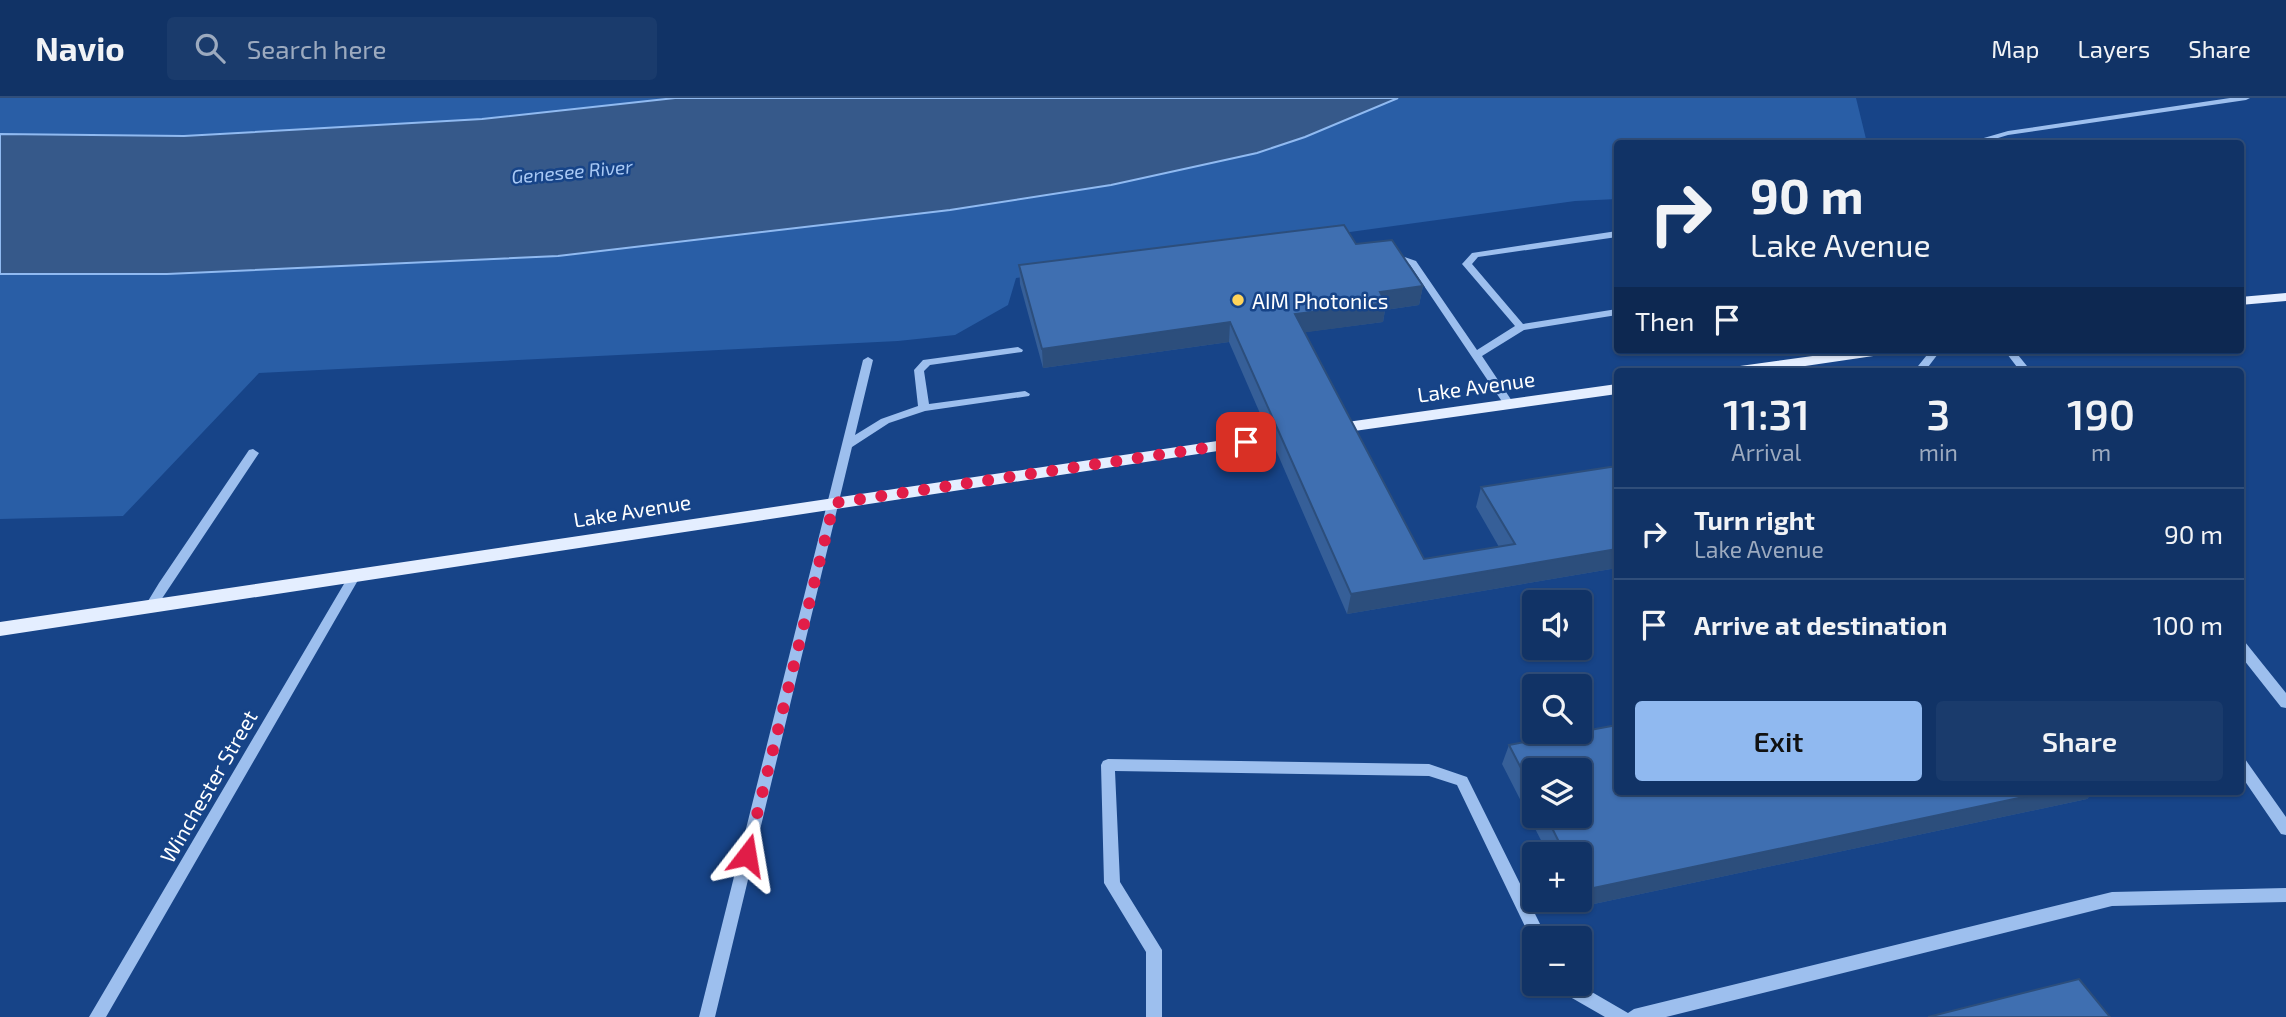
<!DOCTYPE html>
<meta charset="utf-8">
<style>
:root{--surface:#136;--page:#1a3b6c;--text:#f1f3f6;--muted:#9caabf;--line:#304e7a;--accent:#90b9f0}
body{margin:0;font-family:"Exo 2",sans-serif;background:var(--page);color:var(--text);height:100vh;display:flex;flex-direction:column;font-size:26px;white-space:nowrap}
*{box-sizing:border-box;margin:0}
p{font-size:23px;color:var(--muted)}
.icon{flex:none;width:38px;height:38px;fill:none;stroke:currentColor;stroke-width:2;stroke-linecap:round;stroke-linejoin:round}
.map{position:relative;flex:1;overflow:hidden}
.sheet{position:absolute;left:1614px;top:270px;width:630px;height:427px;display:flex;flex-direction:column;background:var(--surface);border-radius:7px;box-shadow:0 2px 5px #0004,0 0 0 2px var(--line)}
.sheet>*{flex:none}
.guide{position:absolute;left:1614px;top:42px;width:630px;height:214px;border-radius:7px;box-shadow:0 2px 5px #0004,0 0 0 2px var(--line);background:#136;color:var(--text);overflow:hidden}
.controls{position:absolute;left:1522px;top:492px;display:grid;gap:14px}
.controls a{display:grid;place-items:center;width:70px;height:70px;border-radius:7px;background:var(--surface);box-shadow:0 2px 5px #0004,0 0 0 2px var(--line);font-size:35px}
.pin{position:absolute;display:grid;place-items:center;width:60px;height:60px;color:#fff;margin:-30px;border-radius:14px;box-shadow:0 4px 10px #0006}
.me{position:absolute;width:77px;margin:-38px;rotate:14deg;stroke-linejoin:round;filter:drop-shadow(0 0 5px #0008)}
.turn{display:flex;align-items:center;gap:24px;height:147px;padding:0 21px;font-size:32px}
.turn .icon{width:91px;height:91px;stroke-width:2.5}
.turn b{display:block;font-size:49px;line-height:60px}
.then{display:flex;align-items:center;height:66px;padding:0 21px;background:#0003;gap:14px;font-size:26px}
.eta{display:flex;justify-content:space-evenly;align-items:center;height:119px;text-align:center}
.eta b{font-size:42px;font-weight:600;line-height:49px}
.cta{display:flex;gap:14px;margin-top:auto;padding:14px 21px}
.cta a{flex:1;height:80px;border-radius:7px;background:var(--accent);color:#111;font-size:28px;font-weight:600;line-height:80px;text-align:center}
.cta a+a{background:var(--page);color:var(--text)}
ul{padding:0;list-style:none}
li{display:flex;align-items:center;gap:21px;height:91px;padding:0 21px;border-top:2px solid var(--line)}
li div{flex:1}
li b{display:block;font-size:26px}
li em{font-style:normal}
header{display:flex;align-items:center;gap:42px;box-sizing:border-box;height:98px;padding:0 35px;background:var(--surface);border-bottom:2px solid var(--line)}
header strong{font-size:33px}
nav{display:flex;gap:38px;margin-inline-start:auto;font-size:24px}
.search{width:490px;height:63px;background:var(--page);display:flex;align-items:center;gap:18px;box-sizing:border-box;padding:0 24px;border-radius:7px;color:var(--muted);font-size:26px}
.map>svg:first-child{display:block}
.green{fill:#295ea6}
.water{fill:#36598a;stroke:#90baf1;stroke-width:2}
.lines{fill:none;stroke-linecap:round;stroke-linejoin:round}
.minor{fill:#9dbfee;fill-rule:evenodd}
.major{fill:#e4eeff;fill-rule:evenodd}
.wall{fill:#365f98;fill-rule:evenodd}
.shaded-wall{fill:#2c4e7c}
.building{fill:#3f6fb1;stroke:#2c4e7c;stroke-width:2}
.route{stroke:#e11d48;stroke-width:12;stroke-dasharray:0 21.6}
.poi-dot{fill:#ffd45a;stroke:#174488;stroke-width:2.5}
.labels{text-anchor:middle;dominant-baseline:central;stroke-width:5;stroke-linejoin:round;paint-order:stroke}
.far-water-label{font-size:19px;font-style:italic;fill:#a9c9f5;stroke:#174488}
.poi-label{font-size:21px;fill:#fff;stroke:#174488;text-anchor:start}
.street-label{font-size:21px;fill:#fff;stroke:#174488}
</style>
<header>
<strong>Navio</strong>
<div class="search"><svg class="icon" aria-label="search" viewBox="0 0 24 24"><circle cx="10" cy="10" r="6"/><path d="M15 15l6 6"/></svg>Search here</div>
<nav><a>Map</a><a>Layers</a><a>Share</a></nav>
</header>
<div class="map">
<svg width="2286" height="919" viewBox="0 0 2286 919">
<rect width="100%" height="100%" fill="#174488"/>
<!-- green -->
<path class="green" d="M 0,0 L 674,0 L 482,21 L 184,38 L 0,36 Z
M 1398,0 L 1856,0 L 1867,45 L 1617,46 L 1617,101 L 1575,103 L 1016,180 L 1008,207 L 955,237 L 898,243 L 259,275 L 123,418 L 0,421 L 0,176 L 167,176 L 558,158 L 950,112 L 1111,87 L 1257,55 L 1305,39 Z"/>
<!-- water -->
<path class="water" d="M 675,0 L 1398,0 L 1305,39 L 1257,55 L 1111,87 L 950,112 L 558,158 L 167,176 L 0,176 L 0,36 L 184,38 L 482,21 Z"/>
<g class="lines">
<!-- minor -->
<path class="minor" d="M 2230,0 L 2250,0 L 2246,2 L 2008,37 L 1978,46 L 1963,46 L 2008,33 Z
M 1617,133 L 1617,139 L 1478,159 L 1472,166 L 1523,226 L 1617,211 L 1617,217 L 1524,232 L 1482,258 L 1514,306 L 1509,309 L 1505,308 L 1410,167 L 1388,158 L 1393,155 L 1416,163 L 1477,252 L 1515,228 L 1462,166 L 1472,155 Z
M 1018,249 L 1023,252 L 1022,254 L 930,267 L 924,273 L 929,306 L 1025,293 L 1030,296 L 1029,298 L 925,313 L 889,325 L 852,349 L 715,919 L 699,919 L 863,262 L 868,259 L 873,262 L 855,337 L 881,321 L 918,308 L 914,272 L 923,262 Z
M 1931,252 L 1941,252 L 1925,273 L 1914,273 Z
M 2004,252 L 2014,252 L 2031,273 L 2020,273 Z
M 253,351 L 259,355 L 155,511 L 147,511 L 145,508 L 159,485 L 249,352 Z
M 355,472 L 361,477 L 106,919 L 89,919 L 351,474 Z
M 2240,543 L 2245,544 L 2286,595 L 2286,610 L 2281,609 L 2240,557 Z
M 2240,659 L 2245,661 L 2286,719 L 2286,737 L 2281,736 L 2240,676 Z
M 1108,661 L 1429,666 L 1467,679 L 1547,840 L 1535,840 L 1533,845 L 1457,687 L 1429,678 L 1115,673 L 1120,784 L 1162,852 L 1162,919 L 1146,919 L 1146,854 L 1104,785 L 1101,667 L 1103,663 Z
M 2286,790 L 2286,804 L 2112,808 L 1666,919 L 1605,919 L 1558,892 L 1556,886 L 1578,886 L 1628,915 L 1634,911 L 2112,794 Z"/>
<!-- major -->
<path class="major" d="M 2286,195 L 2286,203 L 2240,207 L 2240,199 Z
M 1856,252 L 1894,252 L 1887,256 L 1772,273 L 1733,273 L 1740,268 Z
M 1617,286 L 1617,296 L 1340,335 L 1332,330 L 1340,325 Z
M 1271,335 L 1279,340 L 1277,344 L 0,538 L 0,524 Z"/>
</g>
<!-- wall -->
<path class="wall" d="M 1356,146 L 1423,188 L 1419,207 L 1385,212 L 1383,224 L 1305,234 L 1424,461 L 1499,449 L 1476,409 L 1481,389 L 1617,368 L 1617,470 L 1347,516 L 1229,244 L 1043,270 L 1020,186 L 1019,167 Z
M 1509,647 L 1617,693 L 2094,693 L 2087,701 L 1575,810 L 1571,802 L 1580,802 L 1580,756 L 1548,756 L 1502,666 ZM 1535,672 L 1580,718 L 1535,718 Z"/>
<!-- shaded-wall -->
<path class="shaded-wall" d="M 1423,188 L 1419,207 L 1385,212 L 1383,224 L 1293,236 L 1295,216 L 1380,194 Z
M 1230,224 L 1229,244 L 1043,270 L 1042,251 Z
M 1617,451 L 1617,470 L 1347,516 L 1351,496 Z
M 2052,693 L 2094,693 L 2087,701 L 1575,810 L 1584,792 Z"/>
<!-- building -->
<path class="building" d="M 1344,127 L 1356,146 L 1392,142 L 1423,188 L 1380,194 L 1386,205 L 1295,216 L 1424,461 L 1515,446 L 1481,389 L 1617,368 L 1617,451 L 1351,496 L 1230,224 L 1042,251 L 1019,167 Z
M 1617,627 L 1617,693 L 2052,693 L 1584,792 L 1580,785 L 1580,756 L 1565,756 L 1546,718 L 1580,718 L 1580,672 L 1535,672 L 1535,697 L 1509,647 Z
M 2079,881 L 2110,919 L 1928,919 Z"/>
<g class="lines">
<!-- route -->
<path class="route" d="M 747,757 L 834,405 L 1246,344"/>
</g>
<!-- markers -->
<circle class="poi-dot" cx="1238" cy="202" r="7"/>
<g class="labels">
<!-- far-water labels -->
<g class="far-water-label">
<text transform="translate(572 73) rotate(-5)">Genesee River</text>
</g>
<!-- poi labels -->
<g class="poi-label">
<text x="1252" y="202">AIM Photonics</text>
</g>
<!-- street labels -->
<g class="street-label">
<text transform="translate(1476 288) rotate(-8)">Lake Avenue</text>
<text transform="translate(632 412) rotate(-9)">Lake Avenue</text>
<text transform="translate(208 688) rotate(-60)">Winchester Street</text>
</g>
</g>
</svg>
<div class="controls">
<a><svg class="icon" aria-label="sound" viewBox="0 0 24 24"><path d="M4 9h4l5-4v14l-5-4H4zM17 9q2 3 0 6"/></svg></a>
<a><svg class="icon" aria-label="search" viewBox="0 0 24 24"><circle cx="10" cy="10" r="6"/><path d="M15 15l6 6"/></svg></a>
<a><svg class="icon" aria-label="layers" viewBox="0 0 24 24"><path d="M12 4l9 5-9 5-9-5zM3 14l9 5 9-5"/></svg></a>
<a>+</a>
<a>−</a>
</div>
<div class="pin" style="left:1246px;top:344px;background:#d93025"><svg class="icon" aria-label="arrive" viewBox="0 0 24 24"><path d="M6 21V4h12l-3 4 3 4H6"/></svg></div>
<svg class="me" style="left:747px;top:757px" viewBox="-20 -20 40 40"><path d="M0-17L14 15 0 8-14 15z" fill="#e11d48" stroke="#fff" stroke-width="4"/></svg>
<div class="guide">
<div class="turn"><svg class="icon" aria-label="right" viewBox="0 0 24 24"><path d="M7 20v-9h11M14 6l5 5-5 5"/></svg><div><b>90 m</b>Lake Avenue</div></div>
<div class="then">Then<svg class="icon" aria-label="arrive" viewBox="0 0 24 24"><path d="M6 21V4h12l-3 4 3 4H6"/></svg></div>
</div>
<section class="sheet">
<div class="eta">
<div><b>11:31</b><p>Arrival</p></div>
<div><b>3</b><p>min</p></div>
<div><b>190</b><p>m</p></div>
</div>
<ul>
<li><svg class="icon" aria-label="right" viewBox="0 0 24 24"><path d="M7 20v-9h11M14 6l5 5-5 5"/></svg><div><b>Turn right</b><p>Lake Avenue</p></div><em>90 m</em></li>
<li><svg class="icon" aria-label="arrive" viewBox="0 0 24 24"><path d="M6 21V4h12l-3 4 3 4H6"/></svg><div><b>Arrive at destination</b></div><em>100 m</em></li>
</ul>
<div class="cta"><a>Exit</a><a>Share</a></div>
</section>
</div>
